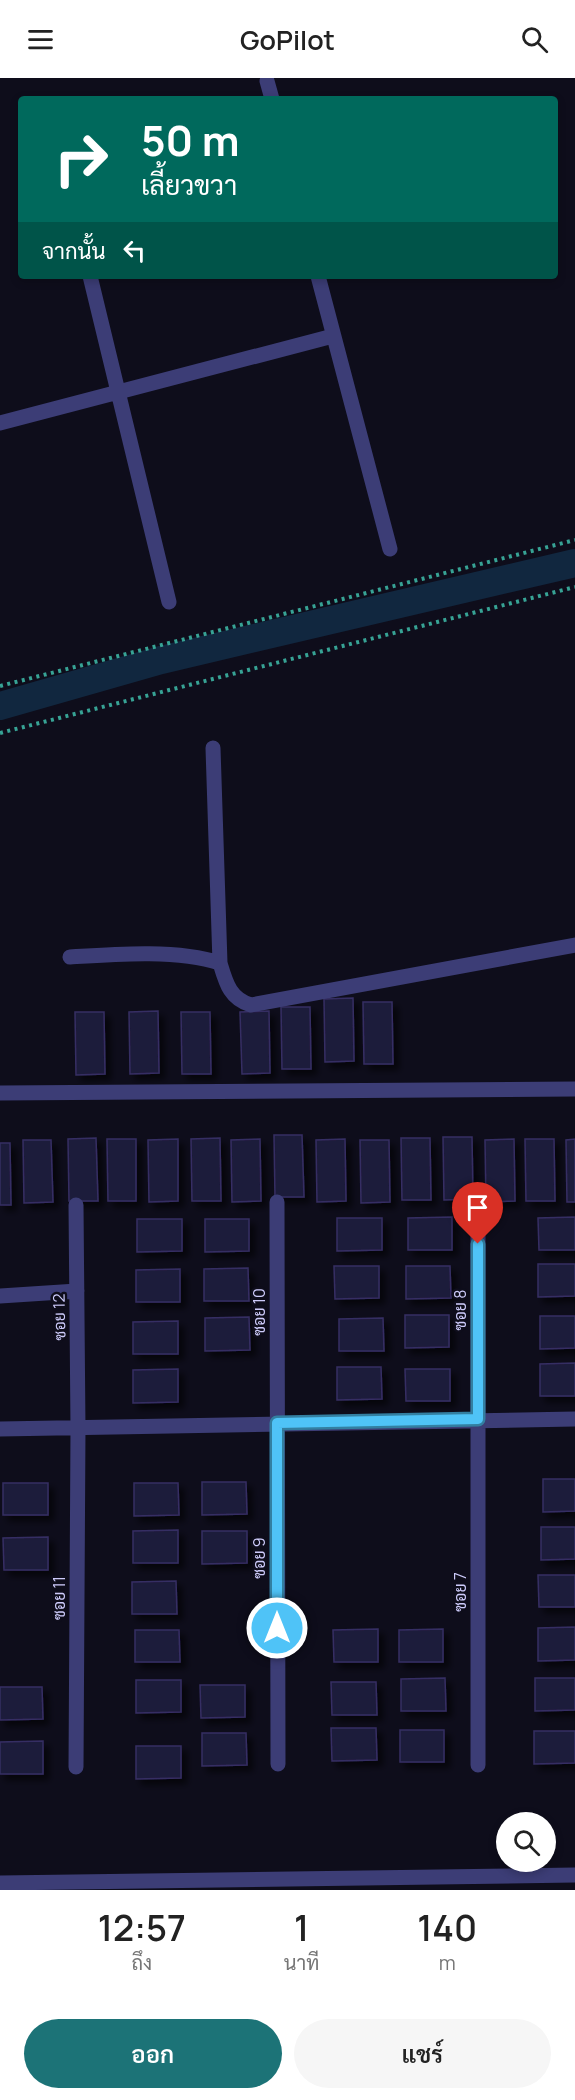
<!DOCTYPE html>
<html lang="th">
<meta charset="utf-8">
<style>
:root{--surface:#fff;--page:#f6f6f6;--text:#222;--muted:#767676;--accent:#1c7377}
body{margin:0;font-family:Manrope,Sarabun,sans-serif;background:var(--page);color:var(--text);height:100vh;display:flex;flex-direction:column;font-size:22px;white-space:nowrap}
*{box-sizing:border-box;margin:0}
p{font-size:20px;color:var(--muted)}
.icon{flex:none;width:33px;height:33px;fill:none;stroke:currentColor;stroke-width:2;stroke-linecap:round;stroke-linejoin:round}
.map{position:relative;height:1812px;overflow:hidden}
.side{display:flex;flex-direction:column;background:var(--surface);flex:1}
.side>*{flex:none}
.top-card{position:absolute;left:18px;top:18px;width:540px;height:183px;border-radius:6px;box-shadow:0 3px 9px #0003;background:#00695c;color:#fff;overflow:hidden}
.buttons{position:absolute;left:496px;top:1734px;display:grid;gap:12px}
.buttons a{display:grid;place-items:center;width:60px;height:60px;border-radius:50%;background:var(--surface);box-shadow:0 3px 9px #0003;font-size:30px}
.pin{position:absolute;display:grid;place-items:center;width:51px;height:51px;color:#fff;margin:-62px -26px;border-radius:50% 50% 50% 0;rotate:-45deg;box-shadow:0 0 6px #0007}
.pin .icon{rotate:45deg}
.me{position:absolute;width:66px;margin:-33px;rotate:0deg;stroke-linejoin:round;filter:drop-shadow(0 0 4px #0008)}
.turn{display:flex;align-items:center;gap:21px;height:126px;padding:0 24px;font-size:27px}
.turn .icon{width:78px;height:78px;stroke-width:2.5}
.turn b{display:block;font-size:42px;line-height:51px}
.then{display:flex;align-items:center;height:57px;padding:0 24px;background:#0003;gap:12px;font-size:22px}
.eta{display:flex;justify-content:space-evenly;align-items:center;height:102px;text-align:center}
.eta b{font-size:36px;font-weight:600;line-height:42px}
.button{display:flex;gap:12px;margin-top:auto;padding:12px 24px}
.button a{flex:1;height:69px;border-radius:36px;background:var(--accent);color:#fff;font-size:24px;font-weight:600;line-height:69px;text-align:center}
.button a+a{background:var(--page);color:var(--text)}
header{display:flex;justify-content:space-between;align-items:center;height:78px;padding:0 24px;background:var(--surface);font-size:27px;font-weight:600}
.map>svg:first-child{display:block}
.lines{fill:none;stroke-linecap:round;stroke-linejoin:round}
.canal{stroke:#11273f;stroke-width:28}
.building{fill:#1f1a3a;stroke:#362f64;stroke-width:1.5;filter:url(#shadow)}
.path{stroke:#37a395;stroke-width:4;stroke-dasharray:3 4.5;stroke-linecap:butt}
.minor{stroke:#3c3d76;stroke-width:15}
.route-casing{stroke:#337fa1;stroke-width:15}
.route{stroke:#4fc3f7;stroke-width:10}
.labels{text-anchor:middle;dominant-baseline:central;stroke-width:5;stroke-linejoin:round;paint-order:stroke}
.street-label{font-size:16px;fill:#cdcbfa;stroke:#0e0d1b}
</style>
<header><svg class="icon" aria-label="menu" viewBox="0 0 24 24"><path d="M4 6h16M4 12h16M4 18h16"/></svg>GoPilot<svg class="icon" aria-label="search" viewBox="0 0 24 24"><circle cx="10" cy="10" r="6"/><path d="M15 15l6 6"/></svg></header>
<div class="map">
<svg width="575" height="1812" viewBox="0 0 575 1812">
<defs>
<filter id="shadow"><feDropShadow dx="5.5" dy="5.5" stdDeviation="3" flood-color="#0009"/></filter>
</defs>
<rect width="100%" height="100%" fill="#0e0d1b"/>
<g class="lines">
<!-- canal -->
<path class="canal" d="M 0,628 L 161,582 L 575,485"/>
</g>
<!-- building -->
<path class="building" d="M 353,920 L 354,983 L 325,984 L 324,921 Z
M 363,924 L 392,924 L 393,986 L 364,986 Z
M 281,929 L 310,929 L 311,991 L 282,991 Z
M 158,933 L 159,995 L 130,996 L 129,934 Z
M 269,933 L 270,995 L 242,996 L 240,934 Z
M 75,934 L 104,934 L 105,996 L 76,997 Z
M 181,934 L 210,934 L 211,996 L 182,996 Z
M 274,1057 L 302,1057 L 304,1119 L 275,1119 Z
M 443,1059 L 472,1059 L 473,1121 L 444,1122 Z
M 96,1060 L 98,1123 L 69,1123 L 68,1061 Z
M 220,1060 L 221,1123 L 192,1123 L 191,1061 Z
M 401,1060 L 430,1060 L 431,1122 L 402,1122 Z
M 107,1061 L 136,1061 L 136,1123 L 108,1123 Z
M 178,1061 L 178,1123 L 149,1124 L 148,1062 Z
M 260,1061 L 261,1123 L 232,1124 L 231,1062 Z
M 345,1061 L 346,1123 L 317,1124 L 316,1062 Z
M 514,1061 L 515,1123 L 486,1124 L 485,1062 Z
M 525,1061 L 554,1061 L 555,1123 L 526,1123 Z
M 575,1061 L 575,1124 L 567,1124 L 566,1062 Z
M 23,1062 L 51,1062 L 53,1124 L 24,1125 Z
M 360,1062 L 389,1062 L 390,1124 L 361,1125 Z
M 0,1065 L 10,1065 L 11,1127 L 0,1127 Z
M 452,1139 L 452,1172 L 408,1172 L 408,1140 Z
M 575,1139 L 575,1172 L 539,1172 L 538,1140 Z
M 337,1140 L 382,1140 L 382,1172 L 337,1173 Z
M 137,1141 L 182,1141 L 182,1173 L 137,1174 Z
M 205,1141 L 249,1141 L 249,1173 L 205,1174 Z
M 538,1186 L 575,1186 L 575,1218 L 538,1219 Z
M 334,1188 L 379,1188 L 379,1220 L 335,1221 Z
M 406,1188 L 450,1188 L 451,1220 L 406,1221 Z
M 248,1190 L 249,1223 L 204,1223 L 204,1191 Z
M 180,1191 L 180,1224 L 136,1224 L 136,1192 Z
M 405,1237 L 449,1237 L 449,1269 L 405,1270 Z
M 540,1238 L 575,1238 L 575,1270 L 540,1271 Z
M 249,1239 L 250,1272 L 205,1273 L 205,1240 Z
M 383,1240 L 384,1273 L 339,1273 L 339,1241 Z
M 178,1243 L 178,1276 L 133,1276 L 133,1244 Z
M 575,1285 L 575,1318 L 540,1318 L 540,1286 Z
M 337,1289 L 381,1289 L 382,1321 L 337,1322 Z
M 178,1291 L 178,1324 L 133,1325 L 133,1292 Z
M 405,1291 L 450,1291 L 450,1323 L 406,1323 Z
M 543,1401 L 575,1401 L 575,1433 L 543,1434 Z
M 202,1404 L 246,1404 L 247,1436 L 202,1437 Z
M 3,1405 L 48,1405 L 48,1437 L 3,1437 Z
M 134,1405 L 178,1405 L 179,1437 L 134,1438 Z
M 541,1449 L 575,1449 L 575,1481 L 541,1482 Z
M 178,1452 L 178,1485 L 133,1485 L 133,1453 Z
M 202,1453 L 247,1453 L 247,1485 L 202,1486 Z
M 48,1459 L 48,1492 L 4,1492 L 3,1460 Z
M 538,1497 L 575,1497 L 575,1529 L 539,1529 Z
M 176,1503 L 177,1536 L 132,1536 L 132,1504 Z
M 575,1549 L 575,1582 L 538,1583 L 538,1550 Z
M 378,1551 L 378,1584 L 334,1584 L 333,1552 Z
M 443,1551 L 443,1584 L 399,1584 L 399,1552 Z
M 135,1552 L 179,1552 L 180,1584 L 135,1584 Z
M 445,1600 L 446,1633 L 401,1633 L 401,1601 Z
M 535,1600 L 575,1600 L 575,1632 L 535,1633 Z
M 136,1602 L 181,1602 L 181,1634 L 136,1635 Z
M 331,1604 L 376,1604 L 377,1637 L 332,1637 Z
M 200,1607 L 245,1607 L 245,1639 L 201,1640 Z
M 0,1609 L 42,1609 L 43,1641 L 0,1642 Z
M 331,1650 L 376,1650 L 377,1682 L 332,1683 Z
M 400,1652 L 444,1652 L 444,1684 L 400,1684 Z
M 534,1653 L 575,1653 L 575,1685 L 534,1686 Z
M 202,1655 L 246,1655 L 247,1687 L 202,1688 Z
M 43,1663 L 43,1696 L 0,1696 L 0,1664 Z
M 136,1668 L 181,1668 L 181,1700 L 136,1701 Z"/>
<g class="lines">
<!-- path -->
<path class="path" d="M 0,608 L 575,462
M 0,655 L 575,509"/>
<!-- minor -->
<path class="minor" d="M 267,3 L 272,21
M 90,198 L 169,524
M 318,198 L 390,471
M 0,345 L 333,258
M 213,670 L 220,885
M 70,879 C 115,876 177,871 220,885 C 226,905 230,921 251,927 L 575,867
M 0,1015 L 575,1011
M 478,1122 L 478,1687
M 277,1124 L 278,1686
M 76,1127 L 78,1350 L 76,1689
M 0,1218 L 77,1213
M 0,1351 L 575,1341
M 0,1805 L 575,1797"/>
</g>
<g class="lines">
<!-- route casing -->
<g class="route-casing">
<path id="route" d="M 277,1550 L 277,1345 L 478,1341 L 478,1166"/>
</g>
<!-- route -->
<use href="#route" class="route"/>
</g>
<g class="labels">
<!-- street labels -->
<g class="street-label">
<text transform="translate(460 1232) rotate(-90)">ซอย 8</text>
<text transform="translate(259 1234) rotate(-90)">ซอย 10</text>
<text transform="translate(59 1239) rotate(-91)">ซอย 12</text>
<text transform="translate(259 1480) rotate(-90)">ซอย 9</text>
<text transform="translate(460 1514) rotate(-90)">ซอย 7</text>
<text transform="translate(59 1520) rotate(-90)">ซอย 11</text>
</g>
</g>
</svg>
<div class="buttons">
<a><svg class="icon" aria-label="search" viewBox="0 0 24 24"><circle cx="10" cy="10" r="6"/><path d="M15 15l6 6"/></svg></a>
</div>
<div class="pin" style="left:478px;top:1166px;background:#d93025"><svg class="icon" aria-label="arrive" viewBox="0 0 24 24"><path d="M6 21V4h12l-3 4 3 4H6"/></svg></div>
<svg class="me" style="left:277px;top:1550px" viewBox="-20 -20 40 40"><circle r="17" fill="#4fc3f7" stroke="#fff" stroke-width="3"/><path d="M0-11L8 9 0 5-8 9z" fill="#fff"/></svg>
<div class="top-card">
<div class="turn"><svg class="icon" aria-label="right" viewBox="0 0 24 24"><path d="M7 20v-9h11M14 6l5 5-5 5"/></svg><div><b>50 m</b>เลี้ยวขวา</div></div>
<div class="then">จากนั้น<svg class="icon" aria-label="left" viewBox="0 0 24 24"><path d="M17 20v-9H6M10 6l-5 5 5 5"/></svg></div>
</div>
</div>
<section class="side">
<div class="eta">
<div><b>12:57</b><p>ถึง</p></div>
<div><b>1</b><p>นาที</p></div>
<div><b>140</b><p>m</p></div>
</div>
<div class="button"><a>ออก</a><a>แชร์</a></div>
</section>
